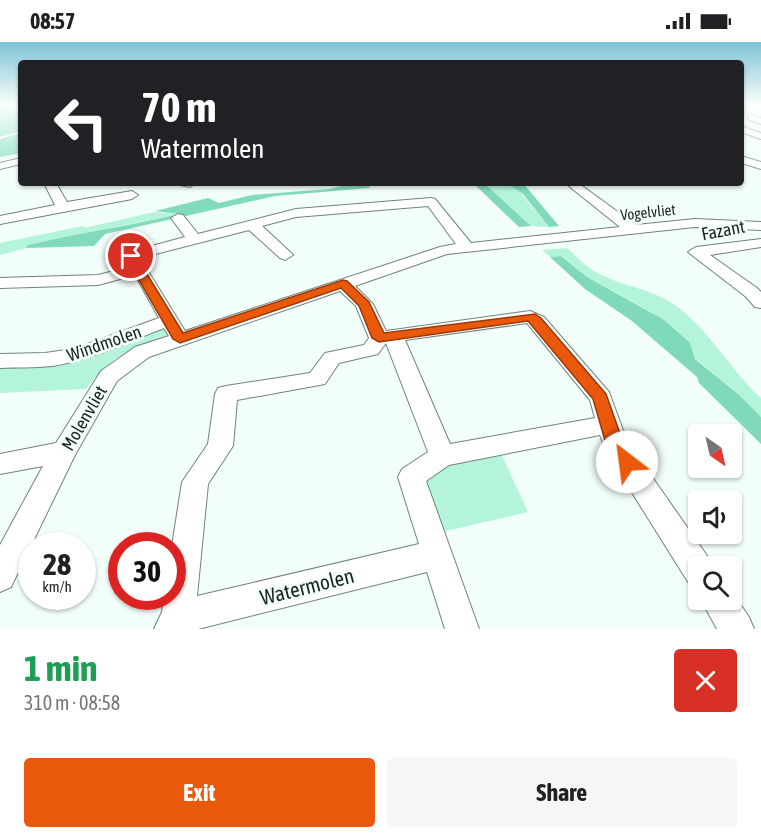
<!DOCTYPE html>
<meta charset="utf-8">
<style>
:root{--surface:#fff;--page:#f6f6f6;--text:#202124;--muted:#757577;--accent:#ea580c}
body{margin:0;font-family:"Asap Condensed",sans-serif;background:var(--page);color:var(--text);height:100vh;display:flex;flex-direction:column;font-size:22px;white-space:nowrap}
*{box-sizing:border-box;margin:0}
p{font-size:20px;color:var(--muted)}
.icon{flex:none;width:33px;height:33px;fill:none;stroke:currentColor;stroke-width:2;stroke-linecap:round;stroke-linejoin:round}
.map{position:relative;height:587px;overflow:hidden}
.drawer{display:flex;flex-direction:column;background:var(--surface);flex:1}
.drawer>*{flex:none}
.banner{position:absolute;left:18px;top:18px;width:726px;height:126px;border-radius:6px;box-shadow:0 2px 4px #0004;background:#202124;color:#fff;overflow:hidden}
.needle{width:39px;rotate:146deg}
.buttons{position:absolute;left:688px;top:382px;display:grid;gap:12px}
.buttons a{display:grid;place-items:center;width:54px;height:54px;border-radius:6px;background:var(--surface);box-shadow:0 2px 4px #0004;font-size:30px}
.speed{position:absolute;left:18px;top:490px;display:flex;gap:12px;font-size:30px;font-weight:700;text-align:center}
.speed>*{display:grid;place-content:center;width:78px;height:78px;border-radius:50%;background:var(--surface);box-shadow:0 2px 4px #0004;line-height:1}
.speed small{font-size:15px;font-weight:400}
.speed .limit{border:9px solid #d22;background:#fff;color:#111}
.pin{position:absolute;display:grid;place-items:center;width:51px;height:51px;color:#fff;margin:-26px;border:3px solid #fff;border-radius:50%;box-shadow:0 2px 6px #0007}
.me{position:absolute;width:66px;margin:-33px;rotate:330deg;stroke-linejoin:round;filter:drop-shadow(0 0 4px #0008)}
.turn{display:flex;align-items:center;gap:21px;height:126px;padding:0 24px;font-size:27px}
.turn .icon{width:78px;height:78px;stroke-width:2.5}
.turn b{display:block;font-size:42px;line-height:51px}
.round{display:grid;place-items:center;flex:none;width:63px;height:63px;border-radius:6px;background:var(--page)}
.head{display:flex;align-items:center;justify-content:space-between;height:102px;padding:0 24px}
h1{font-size:36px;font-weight:700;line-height:45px;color:#1e9e55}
.primary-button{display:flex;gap:12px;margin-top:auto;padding:12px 24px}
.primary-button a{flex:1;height:69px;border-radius:6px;background:var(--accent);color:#fff;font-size:24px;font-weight:700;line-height:69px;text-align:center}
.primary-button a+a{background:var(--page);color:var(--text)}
.status{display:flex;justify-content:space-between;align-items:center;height:42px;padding:0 30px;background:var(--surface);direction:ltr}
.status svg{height:16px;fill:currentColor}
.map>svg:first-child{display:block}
.green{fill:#b4f4db}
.forest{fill:#81dbba}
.water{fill:#80dab9}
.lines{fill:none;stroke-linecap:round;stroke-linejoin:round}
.street-casing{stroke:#70837b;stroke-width:2}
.street{fill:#fff;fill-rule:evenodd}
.route{fill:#ea580c;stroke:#983908;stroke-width:1.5}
.labels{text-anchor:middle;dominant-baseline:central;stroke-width:6;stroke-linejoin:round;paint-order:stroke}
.far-street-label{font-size:15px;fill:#1c2421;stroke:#f2fef9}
.street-label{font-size:18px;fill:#1c2421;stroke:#f2fef9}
.near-street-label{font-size:21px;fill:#1c2421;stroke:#f2fef9}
</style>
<div class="status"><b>08:57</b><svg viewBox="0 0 49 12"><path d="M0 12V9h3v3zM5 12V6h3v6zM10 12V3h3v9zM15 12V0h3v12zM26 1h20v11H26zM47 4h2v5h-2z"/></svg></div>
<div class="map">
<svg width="761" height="587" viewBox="0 0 761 587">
<rect width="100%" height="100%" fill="#f2fef9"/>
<!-- green -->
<path class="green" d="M 484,141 L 506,141 L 519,149 L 549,185 L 531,184 Z
M 155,170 L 180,172 C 129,183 79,191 28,203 L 26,206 L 0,213 L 0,201 L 83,184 L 84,186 Z
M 567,206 C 577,215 587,226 599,232 C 623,244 650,247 672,261 C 709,286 729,327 761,356 L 761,375 L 738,352 L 695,316 L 690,301 L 640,264 L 587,235 L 562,214 L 550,215 L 542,208 Z
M 164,287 L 168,293 C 132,305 109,315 86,347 L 0,351 L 0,324 L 62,321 Z
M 497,403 L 528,470 L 437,491 L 415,421 Z"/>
<!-- forest -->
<path class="forest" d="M 21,63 L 21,89 L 0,95 L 0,65 Z
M 21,91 L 21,111 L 0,115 L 0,97 Z
M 355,141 L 368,141 L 370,146 L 275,154 L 105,192 L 94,204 L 26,206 L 28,203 C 78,191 129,184 179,172 L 155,169 L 208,156 L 219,161 L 252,153 L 329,147 Z
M 506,141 L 523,141 L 559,184 L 549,185 L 523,152 Z"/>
<!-- water -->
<path class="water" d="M 473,141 L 484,141 L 531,184 L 519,185 Z
M 561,214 L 587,235 L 664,278 L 690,301 L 695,317 L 738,352 L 761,375 L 761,402 L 699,341 L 697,335 L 632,279 L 585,247 L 550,215 Z"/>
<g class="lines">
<!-- street casing -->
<g class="street-casing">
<path id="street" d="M 752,73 L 761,76 L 761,82 L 749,78 L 749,74 Z
M 741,84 L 761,91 L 761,97 L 741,90 Z
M 741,114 L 761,120 L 761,127 L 741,121 Z
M 21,116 L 21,122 L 0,127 L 0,121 Z
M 44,141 L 56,141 L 67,160 L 132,149 L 138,153 L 132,157 L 0,182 L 0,174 L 55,163 Z
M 178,141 L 196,141 L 190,145 L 180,143 Z
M 565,141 L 578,141 L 636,183 L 695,177 L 761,180 L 761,188 L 695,185 L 447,212 L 355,244 L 373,262 L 386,289 L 530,269 L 544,275 L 609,350 L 627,399 L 710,518 L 713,525 L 699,525 L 699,544 L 688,540 L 606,409 L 600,393 L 449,423 L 426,439 L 479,587 L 445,587 L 427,530 L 198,587 L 154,587 L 162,570 L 164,555 L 172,555 L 172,504 L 182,440 L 208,402 L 215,352 L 218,346 L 226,344 L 310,331 L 325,311 L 364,303 L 369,296 L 356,264 L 340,249 L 149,315 L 117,339 L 75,413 L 11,545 L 0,550 L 0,503 L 43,424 L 0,432 L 0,412 L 56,401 L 101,329 L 135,305 L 169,294 L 164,286 C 127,300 92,318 52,324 C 35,326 17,325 0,326 L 0,312 L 45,311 L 73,307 L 159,276 L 135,233 L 98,243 L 0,246 L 0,236 L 98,233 L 130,225 L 123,214 L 126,211 L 185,195 L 171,176 L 178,172 L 183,173 L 198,192 L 296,167 L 431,156 L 435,157 L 471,201 L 620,185 ZM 428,164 L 456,202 L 440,205 L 185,289 L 140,216 L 249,188 L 280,216 L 285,218 L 293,213 L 290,210 L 262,184 L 296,175 ZM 527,281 L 590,358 L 595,376 L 450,402 L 405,298 ZM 386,301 L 428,410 L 402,427 L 398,435 L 419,502 L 197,554 L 208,442 L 233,404 L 237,358 L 325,342 L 339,321 L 378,312 Z
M 761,197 L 761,205 L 710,213 L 757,246 L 761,250 L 761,266 L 755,265 L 745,254 L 688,210 L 696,205 Z
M 732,550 L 749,575 L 754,587 L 717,587 L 701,558 L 732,558 Z"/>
</g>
<!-- street -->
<use href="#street" class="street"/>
</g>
<!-- sky -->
<linearGradient id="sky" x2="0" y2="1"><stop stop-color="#7ec3d5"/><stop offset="0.43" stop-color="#f9fffc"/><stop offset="1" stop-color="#f9fffc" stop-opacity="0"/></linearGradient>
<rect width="761" height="146" fill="url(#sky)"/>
<!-- route -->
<path class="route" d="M 131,211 L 136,214 L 183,291 L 343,238 L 347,239 L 369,260 L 384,291 L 535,272 L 541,276 L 606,352 L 623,400 L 636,420 L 634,425 L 627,427 L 621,425 L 606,402 L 593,357 L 528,279 L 379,300 L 372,296 L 359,264 L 341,246 L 180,301 L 173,297 L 125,214 Z"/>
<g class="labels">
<!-- far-street labels -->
<g class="far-street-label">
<text transform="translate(648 170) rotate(-6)">Vogelvliet</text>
</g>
<!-- street labels -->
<g class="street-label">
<text transform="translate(723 188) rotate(-11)">Fazant</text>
<text transform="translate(104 301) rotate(-19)">Windmolen</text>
<text transform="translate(84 376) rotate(-60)">Molenvliet</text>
</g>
<!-- near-street labels -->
<g class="near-street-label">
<text transform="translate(307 544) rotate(-14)">Watermolen</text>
</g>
</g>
</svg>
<div class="buttons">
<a><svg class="needle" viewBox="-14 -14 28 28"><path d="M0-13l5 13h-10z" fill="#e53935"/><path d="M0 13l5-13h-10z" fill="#757577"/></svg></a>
<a><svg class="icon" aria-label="sound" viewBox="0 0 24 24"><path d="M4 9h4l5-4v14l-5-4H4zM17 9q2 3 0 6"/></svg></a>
<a><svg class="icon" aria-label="search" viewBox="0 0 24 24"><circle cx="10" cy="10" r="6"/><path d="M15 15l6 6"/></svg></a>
</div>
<div class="speed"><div>28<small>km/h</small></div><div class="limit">30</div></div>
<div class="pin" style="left:131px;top:214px;background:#d93025"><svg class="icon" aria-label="arrive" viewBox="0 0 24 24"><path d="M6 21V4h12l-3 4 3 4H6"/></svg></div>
<svg class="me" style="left:627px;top:420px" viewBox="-20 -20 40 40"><circle r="19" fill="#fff"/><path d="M0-13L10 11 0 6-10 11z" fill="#ea580c"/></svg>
<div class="banner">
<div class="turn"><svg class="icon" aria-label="left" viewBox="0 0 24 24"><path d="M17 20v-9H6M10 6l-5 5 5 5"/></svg><div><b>70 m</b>Watermolen</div></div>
</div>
</div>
<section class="drawer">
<div class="head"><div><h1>1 min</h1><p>310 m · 08:58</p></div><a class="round" style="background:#d93025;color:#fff"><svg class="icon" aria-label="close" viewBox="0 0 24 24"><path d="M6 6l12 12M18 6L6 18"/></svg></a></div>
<div class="primary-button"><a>Exit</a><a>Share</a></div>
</section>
